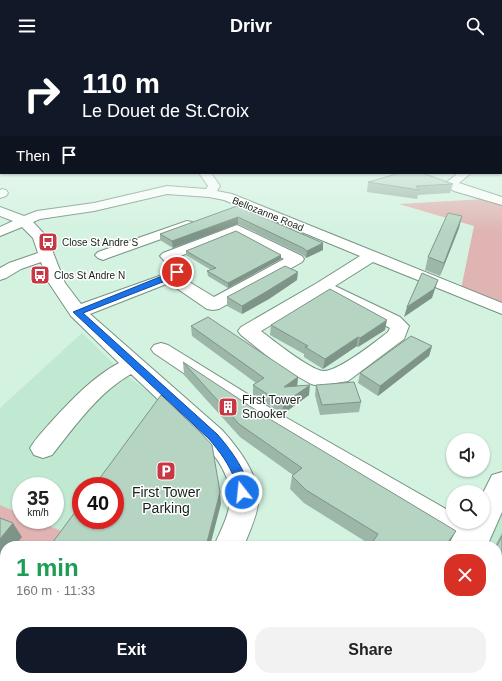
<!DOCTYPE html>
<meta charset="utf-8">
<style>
:root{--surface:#fff;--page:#f2f2f2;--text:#222;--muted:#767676;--accent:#111827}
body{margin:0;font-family:Arial,sans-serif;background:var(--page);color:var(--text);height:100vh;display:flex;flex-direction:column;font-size:15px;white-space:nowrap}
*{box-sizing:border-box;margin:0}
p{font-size:13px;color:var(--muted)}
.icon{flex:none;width:22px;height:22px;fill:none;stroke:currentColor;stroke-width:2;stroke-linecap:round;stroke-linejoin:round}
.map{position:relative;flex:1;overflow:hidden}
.panel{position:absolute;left:0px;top:489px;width:502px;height:140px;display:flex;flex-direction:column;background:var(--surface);border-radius:16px 16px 0 0;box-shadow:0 1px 3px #0004}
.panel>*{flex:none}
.top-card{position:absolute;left:0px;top:0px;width:502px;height:122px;box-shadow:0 1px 3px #0004;background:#111827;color:#fff;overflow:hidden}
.tools{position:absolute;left:446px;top:381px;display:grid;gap:8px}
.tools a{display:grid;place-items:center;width:44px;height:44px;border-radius:50%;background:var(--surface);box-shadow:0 1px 3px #0004;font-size:20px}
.speed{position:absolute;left:12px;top:425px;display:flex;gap:8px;font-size:20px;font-weight:700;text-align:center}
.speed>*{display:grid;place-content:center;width:52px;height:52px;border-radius:50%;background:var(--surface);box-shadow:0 1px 3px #0004;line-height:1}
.speed small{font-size:10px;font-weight:400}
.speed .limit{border:6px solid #d22;background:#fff;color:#111}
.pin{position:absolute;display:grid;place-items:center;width:34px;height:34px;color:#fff;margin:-17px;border:2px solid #fff;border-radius:50%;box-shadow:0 1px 4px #0007}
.me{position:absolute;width:44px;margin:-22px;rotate:344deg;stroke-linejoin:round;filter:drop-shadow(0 0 3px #0008)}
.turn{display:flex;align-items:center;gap:14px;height:84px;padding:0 16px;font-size:18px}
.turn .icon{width:52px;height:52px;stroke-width:2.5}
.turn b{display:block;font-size:28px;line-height:34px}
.then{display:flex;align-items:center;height:38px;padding:0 16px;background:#0003;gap:8px;font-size:15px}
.round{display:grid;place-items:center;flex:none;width:42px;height:42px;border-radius:16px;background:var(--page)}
.summary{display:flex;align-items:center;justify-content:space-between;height:68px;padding:0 16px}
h1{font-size:24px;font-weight:800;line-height:30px;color:#1e9e55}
.primary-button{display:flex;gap:8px;margin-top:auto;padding:8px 16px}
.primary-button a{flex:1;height:46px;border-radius:16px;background:var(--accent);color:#fff;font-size:16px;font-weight:800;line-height:46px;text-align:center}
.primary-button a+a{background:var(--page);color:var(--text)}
header{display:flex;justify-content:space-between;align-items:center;height:52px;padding:0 16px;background:var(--accent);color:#fff;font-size:18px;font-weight:800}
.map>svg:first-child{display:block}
.built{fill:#c1e8d1}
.green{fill:#dfb4b2}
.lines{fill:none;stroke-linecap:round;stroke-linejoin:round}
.minor-casing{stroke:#769282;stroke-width:2}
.minor{fill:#fff;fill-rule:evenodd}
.wall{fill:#9cb6a7}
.shaded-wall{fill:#7f9488}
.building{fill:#b5d4c2;stroke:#7f9488}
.route{fill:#1a73e8;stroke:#114b97}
.labels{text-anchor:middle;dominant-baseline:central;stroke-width:3;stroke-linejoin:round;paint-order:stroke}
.far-street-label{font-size:10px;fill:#15201a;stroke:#fff}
.far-poi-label{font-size:10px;fill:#15201a;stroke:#fff;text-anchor:start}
.poi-label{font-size:12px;fill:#15201a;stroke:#fff;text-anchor:start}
.near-poi-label{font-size:14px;fill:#15201a;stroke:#fff}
</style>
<header><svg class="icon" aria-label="menu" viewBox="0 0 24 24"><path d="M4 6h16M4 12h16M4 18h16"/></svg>Drivr<svg class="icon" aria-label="search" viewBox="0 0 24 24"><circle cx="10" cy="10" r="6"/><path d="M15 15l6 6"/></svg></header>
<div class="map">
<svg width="502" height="629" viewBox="0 0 502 629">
<rect width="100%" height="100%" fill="#d3f2e0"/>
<!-- built -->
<path class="built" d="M 82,281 L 120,318 L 165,353 L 107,434 L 81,434 L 81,468 L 71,483 L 35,468 L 55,468 L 55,434 L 21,434 L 21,462 L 0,453 L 0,356 Z
M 502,461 L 502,629 L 420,629 L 422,624 L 497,624 L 497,494 L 484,494 Z"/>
<!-- green -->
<path class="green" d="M 484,147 L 502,151 L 502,253 L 461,237 L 474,174 L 399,152 Z
M 0,453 L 21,462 L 21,468 L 35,468 L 71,483 L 64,494 L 5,494 L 5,577 L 0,584 Z"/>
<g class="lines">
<!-- minor casing -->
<g class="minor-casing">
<path id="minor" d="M 501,101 L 502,101 L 502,107 L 501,107 Z
M 199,121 L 211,121 L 220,134 L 217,139 L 232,142 L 502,251 L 502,262 L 373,210 L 335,234 L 400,265 L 409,274 L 404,287 L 348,329 L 319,334 L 311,332 L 281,315 L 241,283 L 238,279 L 241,275 L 317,231 L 360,204 L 224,148 L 209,145 L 167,142 L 94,159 L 40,167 L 33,170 L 47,185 L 65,231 L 81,252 L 165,222 L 169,218 L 170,215 L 160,204 L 163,201 L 237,173 L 302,204 L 304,207 L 302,210 L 219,257 L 213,258 L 207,257 L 169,231 L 90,262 L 222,378 C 239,397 261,425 258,452 C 256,467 249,480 244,494 L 214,494 C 220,480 229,464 230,448 C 232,412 199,387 175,364 C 161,350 146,336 131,322 C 98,341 75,374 52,403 L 43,406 L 34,403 L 30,396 C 36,386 44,378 52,369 C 72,347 93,325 119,311 L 71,264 L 49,231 L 41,210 L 21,217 L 6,226 L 0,228 L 0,216 L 9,211 L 38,201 L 33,186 L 22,175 L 0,184 L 0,175 L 13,169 L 0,164 L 0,155 L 24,164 L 37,159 L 94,151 L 167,134 L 206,137 L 208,134 ZM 236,182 L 284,207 L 214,245 L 181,225 L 185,220 L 186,214 L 178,205 ZM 324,242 L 390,276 L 388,280 C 375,290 338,320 323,319 C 310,318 273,288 261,279 Z
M 458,121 L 471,121 L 459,131 L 502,145 L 502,153 L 454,139 L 449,136 L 447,130 Z
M 2,137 L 6,138 L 8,141 L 6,144 L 0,146 L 0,138 Z
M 187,169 L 192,170 L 194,173 L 192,176 L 108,206 L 103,208 L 98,206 L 95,203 L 98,200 Z
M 161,291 L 168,293 L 285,365 L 453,461 L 453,470 L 483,470 L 483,441 L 492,423 L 502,420 L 502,460 L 487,494 L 456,494 L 268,378 L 154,301 L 151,297 L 154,293 Z
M 196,624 L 232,624 L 232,629 L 196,629 Z
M 389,624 L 425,624 L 423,629 L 387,629 Z"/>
</g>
<!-- minor -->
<use href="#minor" class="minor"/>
</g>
<!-- wall -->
<path class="wall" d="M 368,130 L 453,132 L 450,141 L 418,143 L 417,147 L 367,140 Z
M 237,154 L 323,191 L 323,198 L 306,206 L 303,203 L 238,172 L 173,196 L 160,188 L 160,182 Z
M 462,164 L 459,176 L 440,224 L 425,218 L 428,205 Z
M 186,199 L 281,207 L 228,236 L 208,224 L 207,219 L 211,218 L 186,203 Z
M 297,228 L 269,247 L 242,262 L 227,254 L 227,245 Z
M 271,273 L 385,278 L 358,295 L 357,294 L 323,317 L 304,305 L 304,302 L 270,283 Z
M 191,274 L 298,325 L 297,334 L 309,343 L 283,362 L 253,343 L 253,333 L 256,331 L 192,284 Z
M 432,294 L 429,304 L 378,344 L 358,331 L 360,321 Z
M 183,310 L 449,492 L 448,494 L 370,494 L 371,493 L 304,451 L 290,437 L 292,424 L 293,423 L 240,385 L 184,323 Z
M 316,333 L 361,350 L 359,360 L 320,363 L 315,343 Z
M 502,481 L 502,536 L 497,533 L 497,494 L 495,494 Z
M 167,624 L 184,624 L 183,629 L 179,629 Z
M 289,624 L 387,624 L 385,629 L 288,629 Z"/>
<!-- shaded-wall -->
<path class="shaded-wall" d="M 462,164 L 459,176 L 440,224 L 444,211 Z
M 238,165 L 238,172 L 173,196 L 172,189 Z
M 323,191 L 323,198 L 306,206 L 307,199 Z
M 281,203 L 281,207 L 228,236 L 228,231 Z
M 298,220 L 297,228 L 269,247 L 242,262 L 242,254 Z
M 438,228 L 432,246 L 404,265 L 407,255 Z
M 387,268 L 385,278 L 358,295 L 360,286 Z
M 358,285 L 357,294 L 323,317 L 325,307 Z
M 432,294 L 429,304 L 378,344 L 380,334 Z
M 298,325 L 297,335 L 284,335 Z
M 310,333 L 309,343 L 283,362 L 283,352 Z
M 220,440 L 221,452 L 210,494 L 206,494 Z
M 13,471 L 22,485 L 15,494 L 5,494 L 5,506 L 0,513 L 0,487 Z
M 456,479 L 449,492 L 447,494 L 445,494 Z
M 181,624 L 184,624 L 183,629 L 182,629 Z"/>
<!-- building -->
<path class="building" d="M 400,121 L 422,121 L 453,132 L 416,134 L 419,138 L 368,130 Z
M 237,154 L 323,191 L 307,199 L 303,196 L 238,165 L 172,189 L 160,182 Z
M 448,161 L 462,164 L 444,211 L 428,205 Z
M 236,179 L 281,203 L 228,231 L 207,219 L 216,216 L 186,199 Z
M 285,214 L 298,220 L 269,238 L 242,254 L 227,245 Z
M 422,221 L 438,228 L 434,237 L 407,255 Z
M 330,237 L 387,268 L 360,286 L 358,285 L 325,307 L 305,295 L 308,294 L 271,273 Z
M 208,265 L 298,325 L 284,335 L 310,333 L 283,352 L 253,333 L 264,326 L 191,274 Z
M 411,284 L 432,294 L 380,334 L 360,321 Z
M 183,310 L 268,366 L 456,479 L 445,494 L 370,494 L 378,482 L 306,438 L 292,424 L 302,416 L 239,372 Z
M 354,330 L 361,350 L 322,353 L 316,333 Z
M 161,343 L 201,381 L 212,393 L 220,440 L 206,494 L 50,494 L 81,452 L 81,468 L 115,468 L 115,434 L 94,434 Z
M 0,466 L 13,471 L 0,487 Z
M 502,484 L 502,516 L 497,513 L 497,494 Z
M 5,579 L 5,624 L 66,624 L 78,629 L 0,629 L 0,586 Z
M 293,624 L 387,624 L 385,629 L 300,629 Z"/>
<!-- sky -->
<linearGradient id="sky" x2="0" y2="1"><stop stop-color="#79b0c3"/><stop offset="0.51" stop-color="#ebf9f1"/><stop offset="1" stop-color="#ebf9f1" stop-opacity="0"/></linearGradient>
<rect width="502" height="181" fill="url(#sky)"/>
<!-- route -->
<path class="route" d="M 177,218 L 181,220 L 173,226 L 83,261 L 217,382 C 227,393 254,427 247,443 L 242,445 L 238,443 C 236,438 237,433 235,428 C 229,412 220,400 209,387 L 73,260 Z"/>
<!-- icons -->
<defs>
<g id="bus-square" transform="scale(1)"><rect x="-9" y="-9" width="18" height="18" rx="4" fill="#c83844" stroke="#fff"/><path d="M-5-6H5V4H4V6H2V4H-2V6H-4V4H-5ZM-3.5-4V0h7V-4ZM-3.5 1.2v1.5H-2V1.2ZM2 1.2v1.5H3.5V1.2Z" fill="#fff"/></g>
<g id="building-square" transform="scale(1)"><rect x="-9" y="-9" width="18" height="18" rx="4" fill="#c83844" stroke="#fff"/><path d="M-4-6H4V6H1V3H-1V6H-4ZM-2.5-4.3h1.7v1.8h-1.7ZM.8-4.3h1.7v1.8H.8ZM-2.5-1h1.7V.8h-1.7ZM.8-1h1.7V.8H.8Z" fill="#fff"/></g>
<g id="parking-square" transform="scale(1)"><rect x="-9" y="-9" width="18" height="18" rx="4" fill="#c83844" stroke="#fff"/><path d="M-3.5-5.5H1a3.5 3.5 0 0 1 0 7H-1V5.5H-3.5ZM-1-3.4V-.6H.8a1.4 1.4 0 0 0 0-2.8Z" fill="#fff"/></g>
</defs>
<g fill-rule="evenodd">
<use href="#bus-square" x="48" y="190"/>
<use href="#bus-square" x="40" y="223"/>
<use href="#building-square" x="228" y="355"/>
<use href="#parking-square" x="166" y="419"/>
</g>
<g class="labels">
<!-- far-street labels -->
<g class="far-street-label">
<text transform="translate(268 162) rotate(22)">Bellozanne Road</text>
</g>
<!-- far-poi labels -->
<g class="far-poi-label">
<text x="62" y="190">Close St Andre S</text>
<text x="54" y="223">Clos St Andre N</text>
</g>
<!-- poi labels -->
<g class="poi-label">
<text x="242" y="348">First Tower<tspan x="242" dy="14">Snooker</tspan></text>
</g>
<!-- near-poi labels -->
<g class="near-poi-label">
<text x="166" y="440">First Tower<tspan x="166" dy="16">Parking</tspan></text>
</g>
</g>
</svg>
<div class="tools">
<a><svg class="icon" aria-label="sound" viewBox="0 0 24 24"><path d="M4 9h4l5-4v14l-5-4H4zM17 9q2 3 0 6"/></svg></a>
<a><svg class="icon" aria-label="search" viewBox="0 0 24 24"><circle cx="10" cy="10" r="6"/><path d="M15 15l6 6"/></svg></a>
</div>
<div class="speed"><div>35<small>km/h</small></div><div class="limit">40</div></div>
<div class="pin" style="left:177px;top:220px;background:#d93025"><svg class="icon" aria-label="arrive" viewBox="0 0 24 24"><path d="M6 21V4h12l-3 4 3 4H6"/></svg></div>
<svg class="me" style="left:242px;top:440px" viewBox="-20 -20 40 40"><circle r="17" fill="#1a73e8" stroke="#fff" stroke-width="3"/><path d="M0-11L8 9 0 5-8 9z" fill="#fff"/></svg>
<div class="top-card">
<div class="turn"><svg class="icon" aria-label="right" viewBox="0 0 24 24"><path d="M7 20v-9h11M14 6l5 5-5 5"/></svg><div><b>110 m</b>Le Douet de St.Croix</div></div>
<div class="then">Then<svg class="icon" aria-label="arrive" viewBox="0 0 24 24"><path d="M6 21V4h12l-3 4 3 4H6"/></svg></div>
</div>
<section class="panel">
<div class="summary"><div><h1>1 min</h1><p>160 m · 11:33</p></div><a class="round" style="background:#d93025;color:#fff"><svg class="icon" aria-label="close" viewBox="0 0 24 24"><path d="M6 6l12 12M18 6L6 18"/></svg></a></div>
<div class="primary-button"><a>Exit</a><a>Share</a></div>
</section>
</div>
